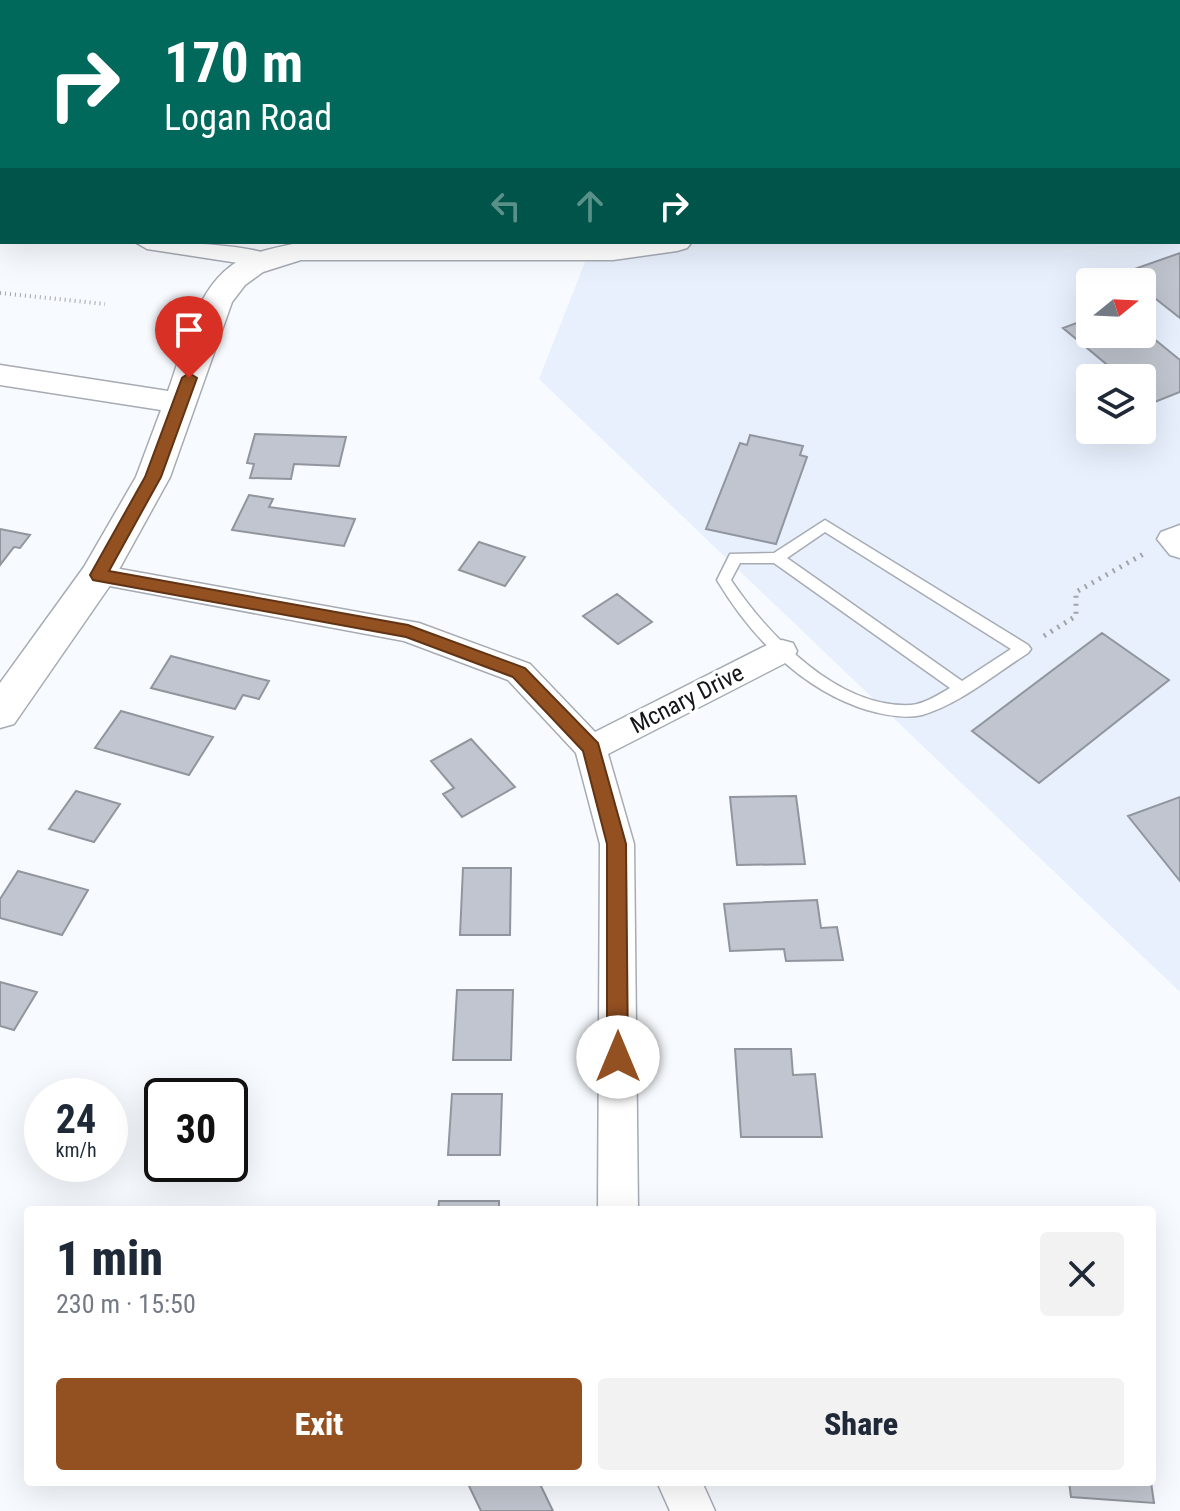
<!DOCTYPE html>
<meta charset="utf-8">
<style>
:root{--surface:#fff;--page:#f2f2f3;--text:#1f2937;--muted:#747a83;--accent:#935021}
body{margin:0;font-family:"Roboto Condensed",sans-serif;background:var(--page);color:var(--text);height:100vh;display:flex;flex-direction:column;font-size:30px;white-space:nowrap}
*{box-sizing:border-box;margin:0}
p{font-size:26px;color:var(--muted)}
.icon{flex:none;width:44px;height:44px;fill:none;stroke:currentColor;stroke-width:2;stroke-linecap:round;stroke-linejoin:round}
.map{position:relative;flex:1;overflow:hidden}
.side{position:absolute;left:24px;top:1206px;width:1132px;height:280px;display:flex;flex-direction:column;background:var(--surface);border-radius:8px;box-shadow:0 8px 32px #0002}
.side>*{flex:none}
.guide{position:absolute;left:0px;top:0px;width:1180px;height:244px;box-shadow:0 8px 32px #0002;background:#00695c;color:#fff;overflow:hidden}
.needle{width:52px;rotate:72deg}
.tools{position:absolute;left:1076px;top:268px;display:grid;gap:16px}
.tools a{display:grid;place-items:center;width:80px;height:80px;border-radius:8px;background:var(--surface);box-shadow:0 8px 32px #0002;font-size:40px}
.speed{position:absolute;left:24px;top:1078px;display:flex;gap:16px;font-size:40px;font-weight:700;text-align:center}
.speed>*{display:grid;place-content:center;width:104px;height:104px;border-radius:50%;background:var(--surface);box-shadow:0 8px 32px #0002;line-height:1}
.speed small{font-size:20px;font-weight:400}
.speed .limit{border:4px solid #111;border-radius:12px;background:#fff;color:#111}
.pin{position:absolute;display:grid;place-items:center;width:68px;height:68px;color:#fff;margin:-82px -34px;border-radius:50% 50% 50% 0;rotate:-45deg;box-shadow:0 0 8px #0007}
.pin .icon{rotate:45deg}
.me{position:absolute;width:88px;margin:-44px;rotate:0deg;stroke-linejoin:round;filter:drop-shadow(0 0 6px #0008)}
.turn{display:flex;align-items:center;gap:28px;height:168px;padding:0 32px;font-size:36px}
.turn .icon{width:104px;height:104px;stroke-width:2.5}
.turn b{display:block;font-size:56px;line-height:68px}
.lanes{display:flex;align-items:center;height:76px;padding:0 32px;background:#0003;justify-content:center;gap:40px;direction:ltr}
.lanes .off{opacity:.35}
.round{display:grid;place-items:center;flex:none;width:84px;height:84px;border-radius:8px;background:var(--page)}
.overview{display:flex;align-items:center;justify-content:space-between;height:136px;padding:0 32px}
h1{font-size:48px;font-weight:800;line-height:60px}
.button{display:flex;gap:16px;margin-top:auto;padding:16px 32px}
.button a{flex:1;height:92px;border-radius:8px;background:var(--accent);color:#fff;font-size:32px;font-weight:800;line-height:92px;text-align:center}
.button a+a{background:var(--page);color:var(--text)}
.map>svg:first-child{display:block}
.built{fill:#e8f0fd;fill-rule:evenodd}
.building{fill:#c0c5cf;stroke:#90959e;stroke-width:2}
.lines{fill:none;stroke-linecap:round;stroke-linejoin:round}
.service-casing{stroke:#a6abb4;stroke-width:3}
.minor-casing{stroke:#a6abb4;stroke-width:3}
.tertiary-casing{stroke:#a6abb4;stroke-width:3}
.path-far1{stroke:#a2a4a8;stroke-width:4;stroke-dasharray:1 4;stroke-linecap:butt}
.path{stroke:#a2a4a8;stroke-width:5;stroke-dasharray:2 6;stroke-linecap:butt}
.service{fill:#fff;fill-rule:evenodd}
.minor{fill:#fff;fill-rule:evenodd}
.tertiary{fill:#fff;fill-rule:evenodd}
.route{fill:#935021;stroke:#603415;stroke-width:2}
.labels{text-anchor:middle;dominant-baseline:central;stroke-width:7;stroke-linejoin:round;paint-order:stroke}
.street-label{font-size:24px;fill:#131518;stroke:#fff}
</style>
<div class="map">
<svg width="1180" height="1511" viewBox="0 0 1180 1511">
<rect width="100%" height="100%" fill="#f7fafe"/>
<!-- built -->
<path class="built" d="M 828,0 L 1180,0 L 1180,992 L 539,379 L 593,242 L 1178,242 L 1178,2 L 823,2 ZM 1090,282 L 1142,282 L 1142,334 L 1090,334 ZM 1090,378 L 1142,378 L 1142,430 L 1090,430 Z"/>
<!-- building -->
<path class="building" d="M 1180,253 L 1180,318 L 1142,288 L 1142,282 L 1135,282 L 1123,273 Z
M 1090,318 L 1090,334 L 1142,334 L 1142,329 L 1180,360 L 1180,392 L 1152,403 L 1142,394 L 1142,378 L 1123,378 L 1063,328 Z
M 255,434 L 346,437 L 339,466 L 294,464 L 291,479 L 250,478 L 254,464 L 247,463 Z
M 750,435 L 803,446 L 800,455 L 807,457 L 776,544 L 706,529 L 740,443 L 747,445 Z
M 249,495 L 273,499 L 269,507 L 355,519 L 344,546 L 232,530 Z
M 0,529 L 30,535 L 20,548 L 14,547 L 0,565 Z
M 479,542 L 525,557 L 505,586 L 459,570 Z
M 617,594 L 652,622 L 618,644 L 583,616 Z
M 1102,633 L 1169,680 L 1039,783 L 972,731 Z
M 171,656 L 269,681 L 259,699 L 243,695 L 235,709 L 151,688 Z
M 121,711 L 213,737 L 189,775 L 95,748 Z
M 471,739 L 515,787 L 462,817 L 443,794 L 454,788 L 431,761 Z
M 76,791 L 120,804 L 94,842 L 49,829 Z
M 796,796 L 805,864 L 737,865 L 730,797 Z
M 1180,797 L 1180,881 L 1128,816 Z
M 463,868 L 511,868 L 510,935 L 460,935 Z
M 18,871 L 88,890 L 62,935 L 0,918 L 0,899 Z
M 817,900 L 821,928 L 837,927 L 843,960 L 786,961 L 784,949 L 730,951 L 724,904 Z
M 0,982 L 37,992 L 14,1030 L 0,1026 Z
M 457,990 L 513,990 L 511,1060 L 453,1060 Z
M 735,1049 L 791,1049 L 793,1075 L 815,1074 L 822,1137 L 741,1137 Z
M 452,1094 L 502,1094 L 500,1155 L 448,1155 Z
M 439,1201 L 499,1201 L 499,1210 L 438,1210 Z
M 476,1482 L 539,1482 L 553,1511 L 481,1511 L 469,1486 Z
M 1069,1482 L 1151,1482 L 1154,1503 L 1071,1497 Z"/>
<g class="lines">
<!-- service casing -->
<g class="service-casing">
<path id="service" d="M 1046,0 L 1058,0 L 1045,2 Z
M 1148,0 L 1160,0 L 1161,2 L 1149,2 Z
M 1178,12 L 1180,13 L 1180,20 L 1178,19 Z
M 1178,105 L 1180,105 L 1180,112 L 1178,112 Z
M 1178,201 L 1180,201 L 1180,207 L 1178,207 Z
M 825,520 L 1028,645 L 1031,649 L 1028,653 C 995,674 960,704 922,715 C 904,719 885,715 867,710 C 802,690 751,637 717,580 L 730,554 L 774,553 ZM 825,532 L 1011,649 L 962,681 L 787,558 ZM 740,563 L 774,563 L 950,688 C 938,695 924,704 911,705 C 838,709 768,635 731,580 Z"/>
</g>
<!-- minor casing -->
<g class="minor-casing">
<path id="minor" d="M 0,15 L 2,15 L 2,27 L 0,27 Z
M 135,242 C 159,242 265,243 277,260 L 265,267 L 147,249 Z
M 1180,525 L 1180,558 L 1170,555 L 1157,539 L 1161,532 Z
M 98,565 L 419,623 L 530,664 L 595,732 L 771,643 L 782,640 L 793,643 L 797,651 L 793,659 L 608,754 L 634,844 L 638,1210 L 598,1210 L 600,844 L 576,753 L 508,680 L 404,641 L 88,582 L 83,575 L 88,568 Z
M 657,1482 L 702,1482 L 715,1511 L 670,1511 Z"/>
</g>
<!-- tertiary casing -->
<g class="tertiary-casing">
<path id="tertiary" d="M 1178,110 L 1180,110 L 1180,126 L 1178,126 Z
M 301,242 L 692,242 L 687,248 L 677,251 L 613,260 L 301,260 L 263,272 L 245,285 L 232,302 L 170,477 L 111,584 L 14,724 L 0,728 L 0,683 L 84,567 L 136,477 L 161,410 L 0,385 L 0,365 L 168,391 C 184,348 196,284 240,260 C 259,250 281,247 301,242 Z"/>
</g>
<!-- path-far1 -->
<path class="path-far1" d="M 0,293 L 105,304"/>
<!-- path -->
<path class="path" d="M 1044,636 L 1076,616 L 1076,592 L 1147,552"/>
<!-- service -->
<use href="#service" class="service"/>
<!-- minor -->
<use href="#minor" class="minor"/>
<!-- tertiary -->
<use href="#tertiary" class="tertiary"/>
</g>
<!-- route -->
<path class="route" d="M 189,373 L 197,378 L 161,477 L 109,571 L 408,625 L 525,668 L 598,743 L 626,844 L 628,1057 L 625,1064 L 610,1064 L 607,1057 L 607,844 L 583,751 L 513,677 L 406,637 L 93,580 L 90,575 L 145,477 L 182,378 Z"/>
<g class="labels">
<!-- street labels -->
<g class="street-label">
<text transform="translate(687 699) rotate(-27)">Mcnary Drive</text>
</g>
</g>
</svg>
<div class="tools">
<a><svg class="needle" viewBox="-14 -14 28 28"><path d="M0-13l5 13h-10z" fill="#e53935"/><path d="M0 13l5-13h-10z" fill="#747a83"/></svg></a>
<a><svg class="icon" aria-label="layers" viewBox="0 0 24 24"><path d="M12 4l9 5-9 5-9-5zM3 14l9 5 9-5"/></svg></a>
</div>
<div class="speed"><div>24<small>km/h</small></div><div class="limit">30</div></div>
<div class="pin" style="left:189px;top:378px;background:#d93025"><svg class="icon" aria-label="arrive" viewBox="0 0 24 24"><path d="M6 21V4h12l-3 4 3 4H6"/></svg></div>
<svg class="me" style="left:618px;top:1057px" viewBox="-20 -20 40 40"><circle r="19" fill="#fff"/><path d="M0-13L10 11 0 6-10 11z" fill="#935021"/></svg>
<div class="guide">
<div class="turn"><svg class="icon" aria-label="right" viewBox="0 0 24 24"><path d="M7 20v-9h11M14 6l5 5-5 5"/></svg><div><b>170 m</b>Logan Road</div></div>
<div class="lanes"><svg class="icon off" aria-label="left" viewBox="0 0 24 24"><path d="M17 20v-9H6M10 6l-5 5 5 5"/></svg><svg class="icon off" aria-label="ahead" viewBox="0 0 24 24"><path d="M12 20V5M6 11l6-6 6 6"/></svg><svg class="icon" aria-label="right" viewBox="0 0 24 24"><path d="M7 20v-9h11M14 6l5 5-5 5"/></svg></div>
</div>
<section class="side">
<div class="overview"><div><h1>1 min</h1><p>230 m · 15:50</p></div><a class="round"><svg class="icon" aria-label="close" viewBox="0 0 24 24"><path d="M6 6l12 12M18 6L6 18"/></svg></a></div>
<div class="button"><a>Exit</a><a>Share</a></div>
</section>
</div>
